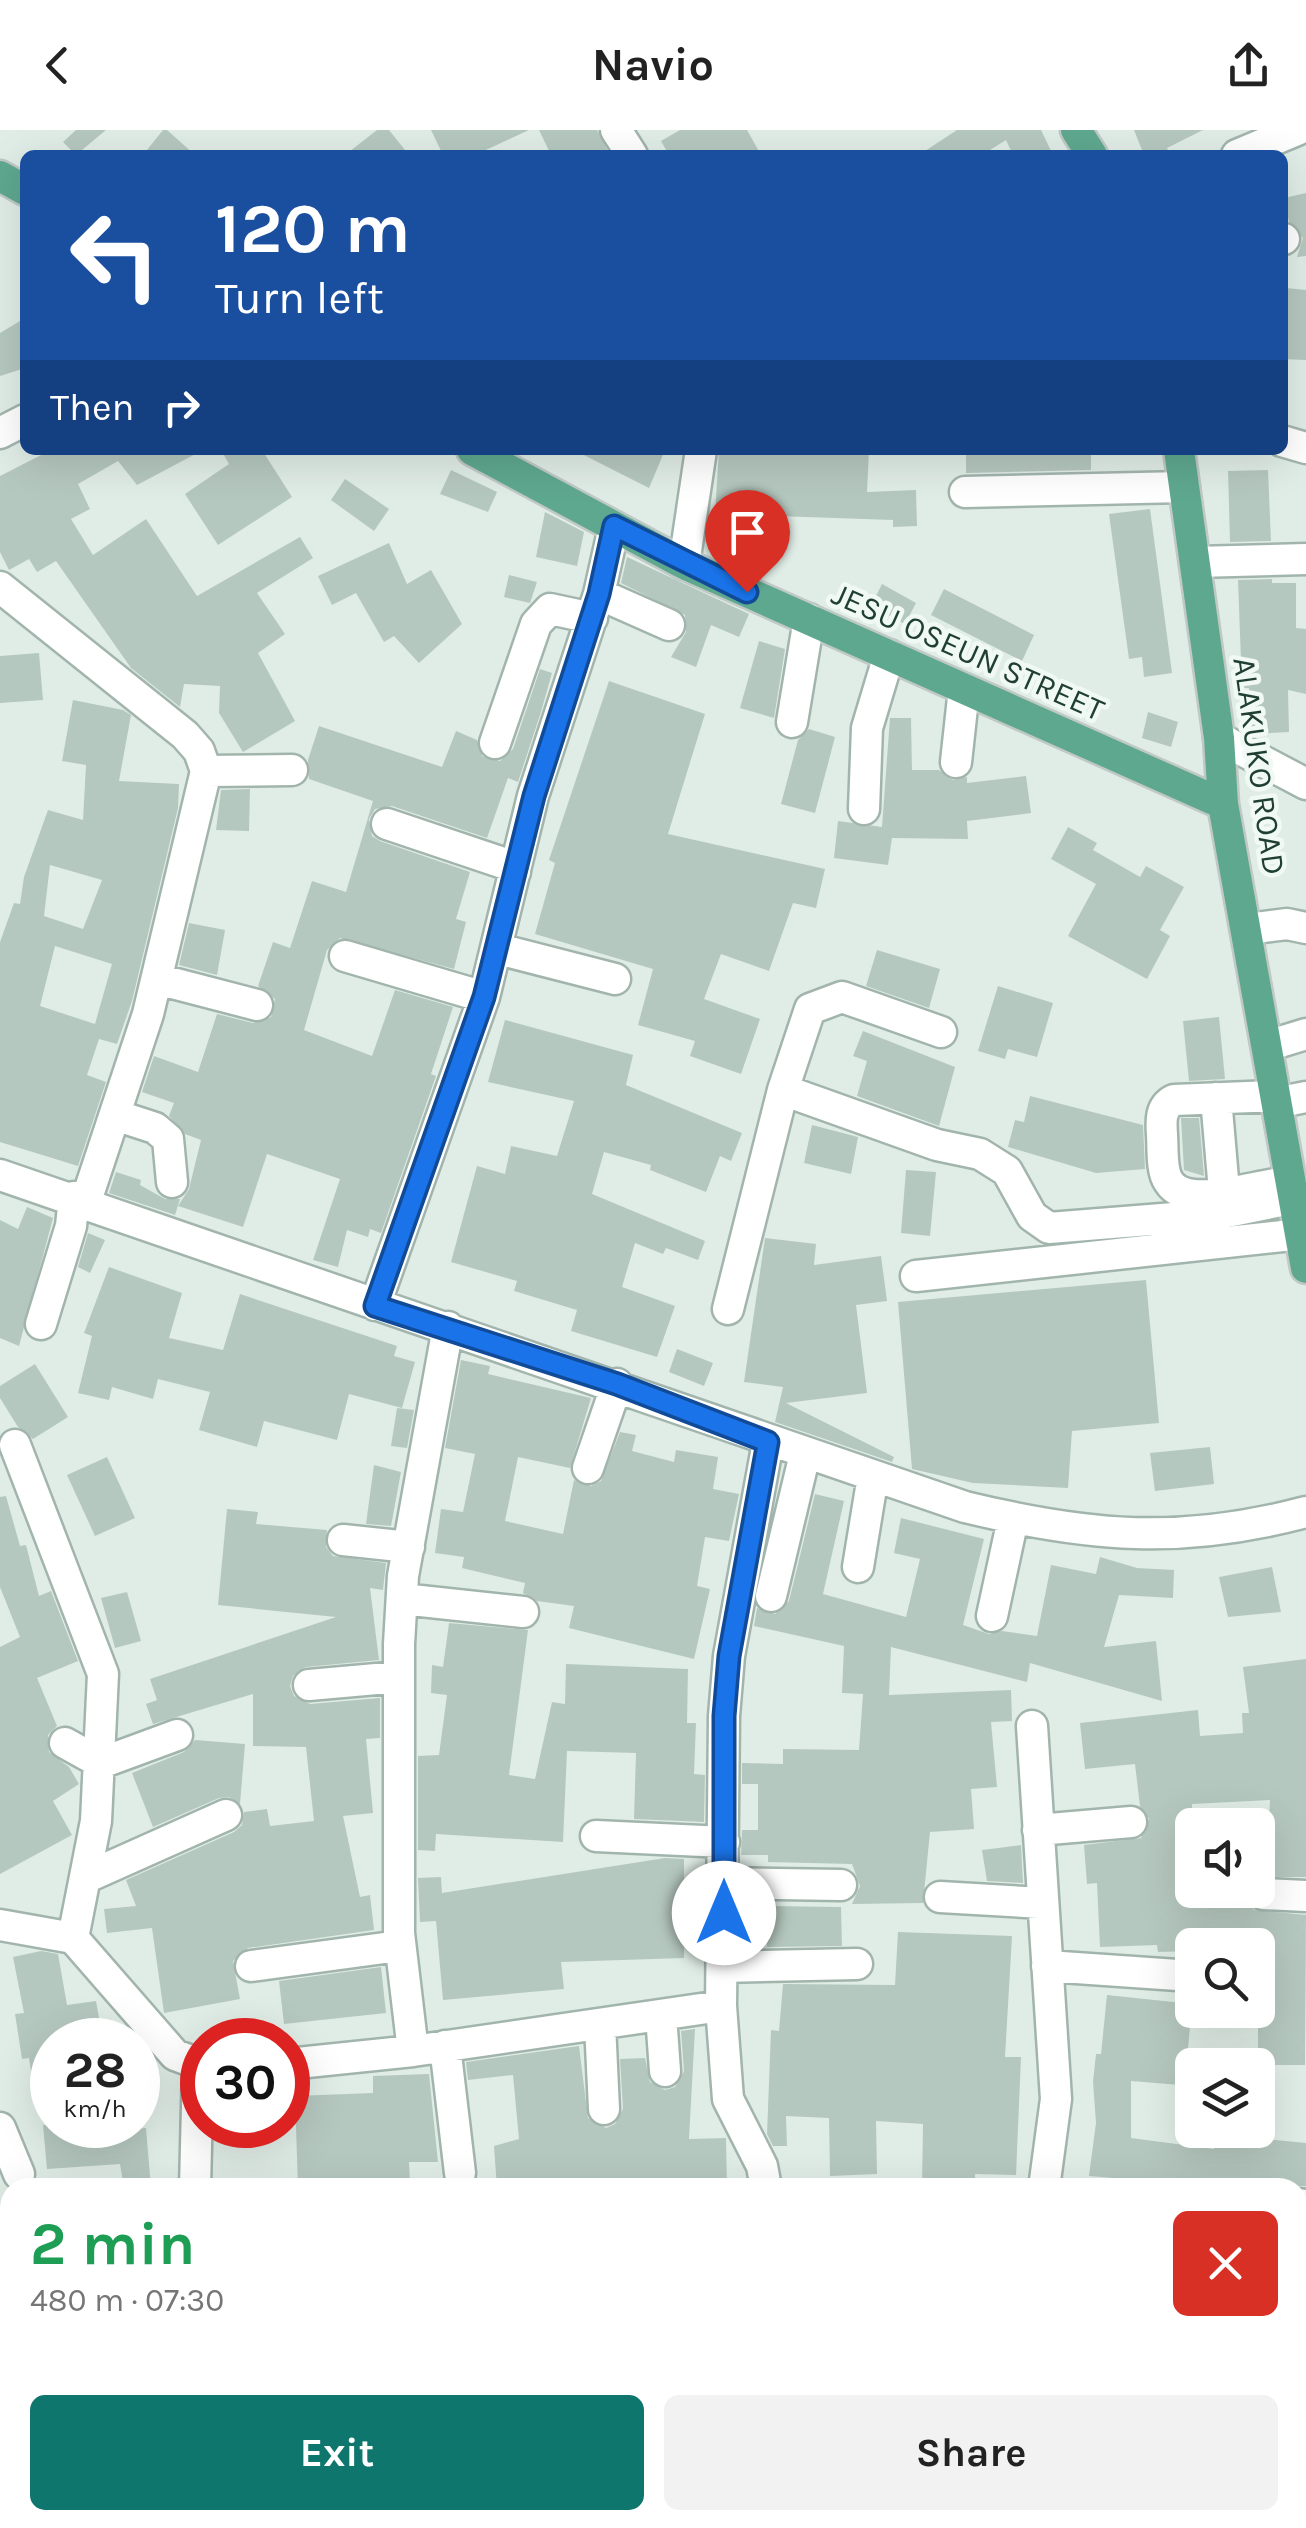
<!DOCTYPE html>
<meta charset="utf-8">
<style>
:root{--surface:#fff;--page:#f2f2f2;--text:#222;--muted:#767676;--accent:#0f766e}
body{margin:0;font-family:Karla,sans-serif;background:var(--page);color:var(--text);height:100vh;display:flex;flex-direction:column;font-size:38px;white-space:nowrap}
*{box-sizing:border-box;margin:0}
p{font-size:32px;color:var(--muted)}
.icon{flex:none;width:55px;height:55px;fill:none;stroke:currentColor;stroke-width:2;stroke-linecap:round;stroke-linejoin:round}
.map{position:relative;flex:1;overflow:hidden}
.panel{position:absolute;left:0px;top:2048px;width:1308px;height:352px;display:flex;flex-direction:column;background:var(--surface);border-radius:30px 30px 0 0;box-shadow:0 10px 40px #0002}
.panel>*{flex:none}
.top-card{position:absolute;left:20px;top:20px;width:1268px;height:305px;border-radius:15px;box-shadow:0 10px 40px #0002;background:#1a4fa0;color:#fff;overflow:hidden}
.buttons{position:absolute;left:1175px;top:1678px;display:grid;gap:20px}
.buttons a{display:grid;place-items:center;width:100px;height:100px;border-radius:15px;background:var(--surface);box-shadow:0 10px 40px #0002;font-size:50px}
.speed{position:absolute;left:30px;top:1888px;display:flex;gap:20px;font-size:50px;font-weight:700;text-align:center}
.speed>*{display:grid;place-content:center;width:130px;height:130px;border-radius:50%;background:var(--surface);box-shadow:0 10px 40px #0002;line-height:1}
.speed small{font-size:25px;font-weight:400}
.speed .limit{border:15px solid #d22;background:#fff;color:#111}
.pin{position:absolute;display:grid;place-items:center;width:85px;height:85px;color:#fff;margin:-102px -42px;border-radius:50% 50% 50% 0;rotate:-45deg;box-shadow:0 0 10px #0007}
.pin .icon{rotate:45deg}
.me{position:absolute;width:110px;margin:-55px;rotate:0deg;stroke-linejoin:round;filter:drop-shadow(0 0 8px #0008)}
.turn{display:flex;align-items:center;gap:35px;height:210px;padding:0 30px;font-size:45px}
.turn .icon{width:130px;height:130px;stroke-width:2.5}
.turn b{display:block;font-size:70px;line-height:85px}
.then{display:flex;align-items:center;height:95px;padding:0 30px;background:#0003;gap:20px;font-size:38px}
.round{display:grid;place-items:center;flex:none;width:105px;height:105px;border-radius:15px;background:var(--page)}
.summary{display:flex;align-items:center;justify-content:space-between;height:170px;padding:0 30px}
h1{font-size:60px;font-weight:700;line-height:75px;color:#1e9e55}
.cta{display:flex;gap:20px;margin-top:auto;padding:20px 30px}
.cta a{flex:1;height:115px;border-radius:15px;background:var(--accent);color:#fff;font-size:40px;font-weight:700;line-height:115px;text-align:center}
.cta a+a{background:var(--page);color:var(--text)}
header{display:flex;justify-content:space-between;align-items:center;height:130px;padding:0 30px;background:var(--surface);font-size:45px;font-weight:700}
.map>svg:first-child{display:block}
.building{fill:#b5c8bf;fill-rule:evenodd}
.lines{fill:none;stroke-linecap:round;stroke-linejoin:round}
.minor-casing{stroke:#a2b5ad;stroke-width:35}
.major-casing{stroke:#c0c9c6;stroke-width:35}
.minor{stroke:#fff;stroke-width:30}
.major{stroke:#5fa890;stroke-width:30}
.route-casing{stroke:#114b97;stroke-width:25}
.route{stroke:#1a73e8;stroke-width:18}
.labels{text-anchor:middle;dominant-baseline:central;stroke-width:9;stroke-linejoin:round;paint-order:stroke}
.street-label{font-size:32px;fill:#1f3f34;stroke:#f1f9f4}
</style>
<header><svg class="icon" aria-label="back" viewBox="0 0 24 24"><path d="M15 5l-7 7 7 7"/></svg>Navio<svg class="icon" aria-label="share" viewBox="0 0 24 24"><path d="M12 15V3M7 8l5-5 5 5M5 13v7h14v-7"/></svg></header>
<div class="map">
<svg width="1306" height="2398" viewBox="0 0 1306 2398">
<rect width="100%" height="100%" fill="#e0ede6"/>
<!-- building -->
<path class="building" d="M 76,0 L 106,0 L 76,25 L 63,12 Z
M 163,0 L 167,0 L 195,25 L 143,25 Z
M 377,0 L 389,0 L 409,25 L 345,25 Z
M 431,0 L 529,0 L 475,25 L 443,25 Z
M 539,0 L 597,0 L 610,25 L 551,25 Z
M 680,0 L 747,0 L 761,25 L 669,25 L 661,11 Z
M 957,0 L 1041,0 L 1053,25 L 1013,25 L 1006,10 L 982,25 L 919,25 Z
M 1134,0 L 1203,0 L 1167,18 L 1170,25 L 1144,25 Z
M 1306,63 L 1306,126 L 1297,127 L 1303,108 L 1289,92 L 1284,68 Z
M 1286,158 L 1306,160 L 1306,230 L 1282,229 Z
M 25,188 L 25,238 L 0,246 L 0,203 Z
M 51,320 L 203,320 L 137,355 L 118,331 L 78,354 L 90,379 L 71,389 L 93,425 L 146,389 L 197,466 L 300,407 L 313,428 L 257,463 L 285,504 L 258,523 L 295,591 L 243,622 L 219,583 L 220,556 L 184,554 L 180,577 L 131,538 L 56,431 L 37,442 L 29,429 L 9,440 L 0,422 L 0,346 Z
M 221,320 L 262,320 L 292,367 L 218,415 L 185,364 L 229,334 Z
M 574,320 L 665,320 L 649,358 Z
M 719,320 L 869,320 L 867,362 L 916,360 L 917,396 L 893,397 L 893,390 L 715,384 Z
M 966,320 L 1091,320 L 1091,340 L 966,343 Z
M 451,340 L 497,362 L 488,382 L 440,364 Z
M 1268,340 L 1271,411 L 1230,412 L 1228,341 Z
M 345,349 L 389,379 L 374,401 L 331,370 Z
M 1150,379 L 1172,543 L 1144,547 L 1142,527 L 1129,529 L 1109,384 Z
M 545,382 L 584,402 L 577,436 L 536,427 Z
M 389,413 L 407,454 L 431,440 L 462,494 L 419,533 L 394,506 L 384,512 L 356,463 L 332,475 L 318,446 Z
M 627,427 L 749,484 L 739,507 L 711,495 L 696,537 L 671,527 L 686,502 L 685,485 L 621,453 Z
M 509,445 L 537,452 L 530,473 L 504,467 Z
M 1272,449 L 1272,453 L 1296,453 L 1296,498 L 1306,499 L 1306,564 L 1288,560 L 1289,602 L 1251,604 L 1249,558 L 1242,558 L 1238,450 Z
M 882,454 L 916,473 L 905,494 L 871,476 Z
M 944,459 L 1034,505 L 1022,531 L 931,485 Z
M 759,511 L 785,519 L 774,588 L 740,578 Z
M 39,523 L 43,570 L 0,573 L 0,526 Z
M 540,539 L 552,543 L 541,582 L 518,652 L 508,648 L 487,708 L 392,676 L 375,679 L 369,689 L 372,706 L 380,711 L 470,742 L 456,789 L 466,792 L 454,839 L 340,808 L 327,820 L 304,900 L 372,926 L 395,860 L 453,877 L 431,944 L 436,946 L 381,1103 L 370,1099 L 368,1107 L 347,1100 L 338,1137 L 313,1130 L 340,1049 L 267,1024 L 243,1097 L 178,1076 L 189,1059 L 201,1010 L 185,1004 L 169,986 L 174,973 L 142,962 L 154,926 L 198,942 L 217,884 L 253,893 L 271,887 L 275,869 L 258,856 L 273,812 L 290,818 L 312,751 L 346,762 L 373,671 L 309,649 L 308,630 L 319,596 L 442,637 L 456,601 L 477,610 L 482,626 L 500,631 L 513,619 Z
M 609,551 L 705,584 L 668,704 L 825,739 L 816,778 L 793,773 L 769,841 L 721,824 L 704,869 L 760,889 L 741,944 L 690,926 L 695,911 L 638,895 L 653,839 L 535,804 L 555,733 L 549,730 Z
M 73,570 L 123,580 L 131,585 L 119,651 L 179,654 L 178,678 L 132,871 L 117,914 L 99,909 L 87,945 L 106,952 L 78,1036 L 0,1012 L 0,812 L 14,773 L 20,774 L 24,747 L 48,680 L 83,690 L 86,635 L 62,631 ZM 50,735 L 102,750 L 83,799 L 44,786 ZM 55,816 L 112,834 L 95,894 L 40,876 Z
M 1148,582 L 1178,592 L 1171,617 L 1142,608 Z
M 890,588 L 911,588 L 912,640 L 939,640 L 953,650 L 967,647 L 967,653 L 1026,646 L 1031,683 L 967,691 L 968,709 L 892,708 L 888,735 L 834,728 L 838,691 L 882,697 Z
M 809,599 L 835,607 L 815,683 L 781,674 L 798,610 Z
M 250,659 L 249,701 L 216,700 L 221,660 Z
M 1068,697 L 1097,713 L 1093,720 L 1140,747 L 1146,736 L 1184,757 L 1160,800 L 1170,806 L 1147,849 L 1068,806 L 1096,754 L 1051,729 Z
M 189,793 L 225,800 L 217,845 L 179,835 Z
M 877,820 L 940,839 L 929,878 L 866,856 Z
M 998,856 L 1053,873 L 1037,927 L 1008,919 L 1005,929 L 978,921 Z
M 1219,887 L 1225,949 L 1189,951 L 1183,891 Z
M 505,890 L 633,925 L 626,955 L 742,1003 L 731,1031 L 720,1026 L 706,1062 L 650,1040 L 651,1035 L 604,1022 L 592,1064 L 705,1111 L 698,1130 L 666,1118 L 663,1124 L 635,1113 L 622,1157 L 675,1176 L 657,1227 L 571,1201 L 577,1180 L 514,1161 L 517,1151 L 451,1132 L 477,1036 L 505,1044 L 511,1016 L 557,1026 L 574,971 L 488,952 Z
M 863,901 L 955,937 L 939,996 L 857,966 L 867,931 L 853,926 Z
M 1030,966 L 1143,995 L 1145,1039 L 1096,1043 L 1008,1017 L 1015,990 L 1024,992 Z
M 1181,988 L 1199,988 L 1204,1046 L 1184,1040 Z
M 812,995 L 858,1007 L 851,1044 L 804,1033 Z
M 906,1040 L 936,1042 L 930,1106 L 901,1103 Z
M 116,1042 L 141,1050 L 140,1055 L 165,1069 L 180,1069 L 175,1085 L 109,1063 Z
M 27,1077 L 53,1088 L 19,1216 L 0,1208 L 0,1090 L 18,1099 Z
M 88,1103 L 105,1110 L 90,1143 L 78,1137 Z
M 765,1108 L 816,1114 L 814,1135 L 881,1126 L 887,1171 L 856,1175 L 867,1263 L 786,1273 L 894,1327 L 892,1332 L 775,1292 L 783,1257 L 744,1252 Z
M 109,1137 L 182,1163 L 169,1208 L 223,1220 L 240,1164 L 397,1216 L 394,1226 L 415,1232 L 402,1278 L 349,1264 L 337,1310 L 264,1291 L 257,1317 L 199,1300 L 210,1262 L 158,1249 L 153,1269 L 112,1257 L 109,1270 L 78,1263 L 92,1206 L 84,1203 Z
M 1146,1150 L 1159,1293 L 1072,1301 L 1068,1358 L 973,1353 L 912,1339 L 898,1172 Z
M 677,1219 L 713,1233 L 704,1256 L 669,1242 Z
M 461,1230 L 490,1236 L 488,1244 L 591,1268 L 570,1338 L 518,1327 L 505,1391 L 563,1404 L 574,1350 L 591,1356 L 601,1351 L 620,1302 L 636,1305 L 632,1321 L 674,1332 L 676,1320 L 718,1327 L 713,1359 L 739,1364 L 729,1411 L 705,1407 L 697,1456 L 710,1459 L 694,1529 L 569,1498 L 574,1476 L 537,1471 L 523,1463 L 525,1453 L 462,1438 L 464,1427 L 435,1423 L 441,1379 L 463,1382 L 475,1324 L 445,1318 Z
M 35,1234 L 68,1287 L 33,1309 L 18,1297 L 0,1268 L 0,1256 Z
M 397,1278 L 414,1280 L 407,1318 L 391,1316 Z
M 1210,1317 L 1214,1354 L 1155,1361 L 1150,1323 Z
M 107,1327 L 135,1388 L 95,1406 L 67,1345 Z
M 374,1335 L 401,1342 L 391,1396 L 366,1394 Z
M 815,1364 L 844,1371 L 823,1464 L 906,1487 L 920,1429 L 894,1423 L 901,1388 L 984,1409 L 963,1495 L 989,1504 L 1002,1501 L 1037,1506 L 1051,1435 L 1096,1444 L 1100,1427 L 1137,1438 L 1174,1440 L 1173,1468 L 1119,1465 L 1104,1517 L 1156,1511 L 1162,1571 L 1030,1533 L 1027,1552 L 891,1517 L 889,1565 L 1011,1560 L 1012,1591 L 991,1592 L 997,1657 L 971,1659 L 974,1699 L 930,1702 L 923,1773 L 852,1774 L 860,1756 L 852,1734 L 768,1732 L 768,1725 L 741,1725 L 742,1700 L 758,1700 L 758,1654 L 742,1654 L 742,1633 L 783,1634 L 783,1619 L 859,1620 L 863,1564 L 842,1563 L 844,1516 L 754,1496 L 757,1478 L 775,1484 L 789,1471 Z
M 6,1366 L 20,1416 L 26,1415 L 39,1466 L 51,1461 L 78,1531 L 37,1548 L 57,1596 L 48,1605 L 49,1622 L 69,1637 L 79,1654 L 53,1671 L 72,1705 L 0,1744 L 0,1517 L 20,1507 L 0,1457 L 0,1367 Z
M 227,1379 L 258,1382 L 256,1394 L 327,1400 L 326,1417 L 333,1426 L 386,1433 L 383,1460 L 370,1458 L 379,1530 L 306,1537 L 293,1546 L 290,1556 L 294,1566 L 310,1574 L 380,1568 L 380,1608 L 366,1609 L 373,1683 L 343,1686 L 360,1767 L 370,1765 L 374,1800 L 248,1818 L 233,1831 L 240,1869 L 164,1883 L 152,1798 L 107,1803 L 104,1779 L 136,1776 L 126,1750 L 234,1702 L 242,1695 L 244,1682 L 267,1679 L 270,1696 L 314,1691 L 306,1617 L 253,1616 L 253,1564 L 153,1594 L 146,1574 L 157,1570 L 150,1549 L 336,1487 L 218,1475 Z
M 1272,1437 L 1281,1482 L 1228,1487 L 1219,1447 Z
M 127,1462 L 141,1511 L 115,1518 L 101,1468 Z
M 449,1493 L 528,1500 L 509,1645 L 535,1649 L 552,1572 L 565,1574 L 566,1534 L 688,1539 L 687,1593 L 696,1593 L 694,1644 L 705,1645 L 704,1692 L 634,1689 L 636,1623 L 567,1621 L 563,1712 L 436,1704 L 435,1721 L 418,1720 L 418,1626 L 439,1625 L 447,1565 L 431,1563 L 432,1535 L 443,1537 Z
M 1306,1529 L 1306,1747 L 1258,1747 L 1258,1713 L 1268,1713 L 1270,1670 L 1192,1674 L 1192,1765 L 1244,1764 L 1254,1780 L 1306,1785 L 1305,1935 L 1258,1935 L 1258,1815 L 1192,1815 L 1192,1821 L 1158,1822 L 1157,1815 L 1100,1817 L 1097,1753 L 1087,1754 L 1084,1715 L 1141,1708 L 1149,1689 L 1140,1676 L 1135,1634 L 1085,1639 L 1080,1593 L 1198,1580 L 1200,1606 L 1243,1603 L 1242,1583 L 1249,1583 L 1243,1537 Z
M 195,1610 L 245,1614 L 240,1674 L 229,1667 L 219,1668 L 153,1697 L 132,1643 L 184,1622 Z
M 1021,1715 L 1023,1753 L 987,1751 L 982,1720 Z
M 665,1728 L 684,1729 L 684,1828 L 561,1832 L 564,1859 L 443,1870 L 436,1791 L 420,1792 L 418,1748 L 441,1747 L 442,1763 Z
M 768,1776 L 841,1777 L 842,1816 L 767,1817 Z
M 898,1802 L 1012,1806 L 1005,1927 L 1021,1927 L 1016,2045 L 975,2044 L 975,2058 L 922,2058 L 923,1994 L 876,1991 L 877,2044 L 830,2046 L 829,1988 L 786,1986 L 787,2016 L 773,2016 L 767,2004 L 771,1900 L 779,1901 L 783,1854 L 895,1855 Z
M 41,1821 L 58,1824 L 67,1875 L 96,1871 L 103,1910 L 52,1910 L 52,1958 L 34,1961 L 29,1928 L 22,1929 L 15,1884 L 24,1883 L 13,1827 Z
M 381,1837 L 386,1883 L 284,1894 L 279,1851 Z
M 1107,1865 L 1192,1874 L 1187,1930 L 1192,1931 L 1192,1956 L 1131,1951 L 1131,2008 L 1214,2019 L 1214,2004 L 1306,2013 L 1306,2056 L 1234,2058 L 1089,2046 L 1096,1993 L 1093,1952 L 1096,1924 L 1101,1924 Z
M 695,1899 L 689,2009 L 726,2008 L 727,2058 L 497,2058 L 494,2016 L 519,2009 L 513,1945 L 468,1950 L 466,1932 L 579,1916 L 588,1988 L 606,1998 L 615,1994 L 623,1979 L 620,1929 L 645,1928 L 650,1952 L 665,1960 L 675,1957 L 684,1941 L 681,1901 Z
M 429,1944 L 438,2032 L 409,2032 L 410,2053 L 298,2058 L 295,1966 L 373,1963 L 373,1946 Z
M 43,1995 L 104,1995 L 104,2001 L 146,1998 L 151,2058 L 124,2058 L 120,2034 L 47,2039 Z"/>
<g class="lines">
<!-- minor casing -->
<g class="minor-casing">
<path id="minor" d="M 616,0 L 632,25
M 1237,25 L 1297,0
M 1282,109 L 1284,109
M 0,303 L 25,290
M 1282,311 L 1306,318
M 965,362 L 1184,357
M 1195,432 L 1306,429
M 684,434 L 701,320
M 0,457 L 185,605 L 199,621 L 206,641 L 148,884 L 86,1071
M 599,464 L 669,495
M 792,592 L 809,489
M 1219,608 L 1306,654
M 495,613 L 536,494 L 550,479 L 592,488
M 956,632 L 964,559
M 206,641 L 292,640
M 864,679 L 867,598 L 889,525
M 387,694 L 509,735 L 515,742
M 1248,799 L 1287,794 L 1306,798
M 498,819 L 615,849
M 345,826 L 484,867
M 157,849 L 257,875
M 1267,916 L 1306,904
M 783,960 L 937,1015 L 980,1024 L 1007,1041 L 1032,1086 L 1049,1098 L 1212,1085 L 1306,1066
M 1275,966 L 1174,970 C 1160,977 1161,991 1162,1005 C 1163,1018 1161,1041 1169,1052 C 1186,1079 1250,1057 1276,1054
M 1216,968 L 1224,1061
M 1276,973 L 1306,967
M 115,985 L 155,998 L 168,1009 L 172,1052
M 0,1045 L 965,1377 C 1089,1407 1181,1415 1306,1382
M 916,1146 L 1301,1104
M 375,1175 L 484,867 L 533,666 L 599,464 L 614,397
M 728,1179 L 783,960 L 810,879 L 842,867 L 941,902
M 41,1194 L 71,1096 L 74,1067
M 15,1315 L 103,1544 L 96,1691 L 73,1808
M 588,1338 L 617,1254
M 343,1410 L 409,1417
M 858,1437 L 873,1346
M 771,1466 L 805,1324
M 402,1469 L 523,1482
M 992,1486 L 1013,1389
M 309,1555 L 399,1547
M 1032,1596 L 1056,1969 L 1044,2058
M 65,1613 L 101,1633 L 177,1605
M 1038,1700 L 1131,1692
M 596,1706 L 724,1712
M 85,1748 L 226,1685
M 724,1753 L 841,1755
M 1263,1764 L 1306,1766
M 940,1767 L 1043,1773
M 0,1795 L 73,1808 L 175,1925 L 202,1935
M 251,1836 L 399,1816
M 1047,1836 L 1192,1846
M 722,1837 L 857,1834
M 661,1885 L 665,1941
M 600,1894 L 604,1979
M 445,1916 L 460,2043
M 413,1921 L 399,1803 L 399,1514 L 403,1446 L 448,1197
M 288,1934 L 413,1921 L 721,1876
M 0,1998 L 19,2044
M 195,2058 L 198,1934
M 766,2058 L 762,2036 L 728,1969 L 721,1876 L 724,1586 L 729,1526 L 768,1312
M 1298,2074 L 1306,2075
M 0,2295 L 10,2315
M 1298,2307 L 1306,2307
M 0,2348 L 10,2368
M 47,2390 L 51,2398
M 420,2390 L 424,2398
M 760,2390 L 764,2398
M 362,2398 L 381,2390
M 686,2398 L 700,2390"/>
</g>
<!-- major casing -->
<g class="major-casing">
<path id="major" d="M 1076,0 L 1092,25
M 0,46 L 25,60
M 472,320 L 684,434 L 1223,674
M 1179,320 L 1219,608 L 1223,674 L 1306,1138"/>
</g>
<!-- minor -->
<use href="#minor" class="minor"/>
<!-- major -->
<use href="#major" class="major"/>
</g>
<g class="lines">
<!-- route casing -->
<g class="route-casing">
<path id="route" d="M 724,1783 L 724,1586 L 729,1526 L 768,1312 L 617,1254 L 375,1176 L 484,867 L 534,666 L 599,464 L 614,396 L 747,462"/>
</g>
<!-- route -->
<use href="#route" class="route"/>
</g>
<g class="labels">
<!-- street labels -->
<g class="street-label">
<text transform="translate(968 522) rotate(24)">JESU OSEUN STREET</text>
<text transform="translate(1259 636) rotate(82)">ALAKUKO ROAD</text>
</g>
</g>
</svg>
<div class="buttons">
<a><svg class="icon" aria-label="sound" viewBox="0 0 24 24"><path d="M4 9h4l5-4v14l-5-4H4zM17 9q2 3 0 6"/></svg></a>
<a><svg class="icon" aria-label="search" viewBox="0 0 24 24"><circle cx="10" cy="10" r="6"/><path d="M15 15l6 6"/></svg></a>
<a><svg class="icon" aria-label="layers" viewBox="0 0 24 24"><path d="M12 4l9 5-9 5-9-5zM3 14l9 5 9-5"/></svg></a>
</div>
<div class="speed"><div>28<small>km/h</small></div><div class="limit">30</div></div>
<div class="pin" style="left:747px;top:462px;background:#d93025"><svg class="icon" aria-label="arrive" viewBox="0 0 24 24"><path d="M6 21V4h12l-3 4 3 4H6"/></svg></div>
<svg class="me" style="left:724px;top:1783px" viewBox="-20 -20 40 40"><circle r="19" fill="#fff"/><path d="M0-13L10 11 0 6-10 11z" fill="#1a73e8"/></svg>
<div class="top-card">
<div class="turn"><svg class="icon" aria-label="left" viewBox="0 0 24 24"><path d="M17 20v-9H6M10 6l-5 5 5 5"/></svg><div><b>120 m</b>Turn left</div></div>
<div class="then">Then<svg class="icon" aria-label="right" viewBox="0 0 24 24"><path d="M7 20v-9h11M14 6l5 5-5 5"/></svg></div>
</div>
<section class="panel">
<div class="summary"><div><h1>2 min</h1><p>480 m · 07:30</p></div><a class="round" style="background:#d93025;color:#fff"><svg class="icon" aria-label="close" viewBox="0 0 24 24"><path d="M6 6l12 12M18 6L6 18"/></svg></a></div>
<div class="cta"><a>Exit</a><a>Share</a></div>
</section>
</div>
